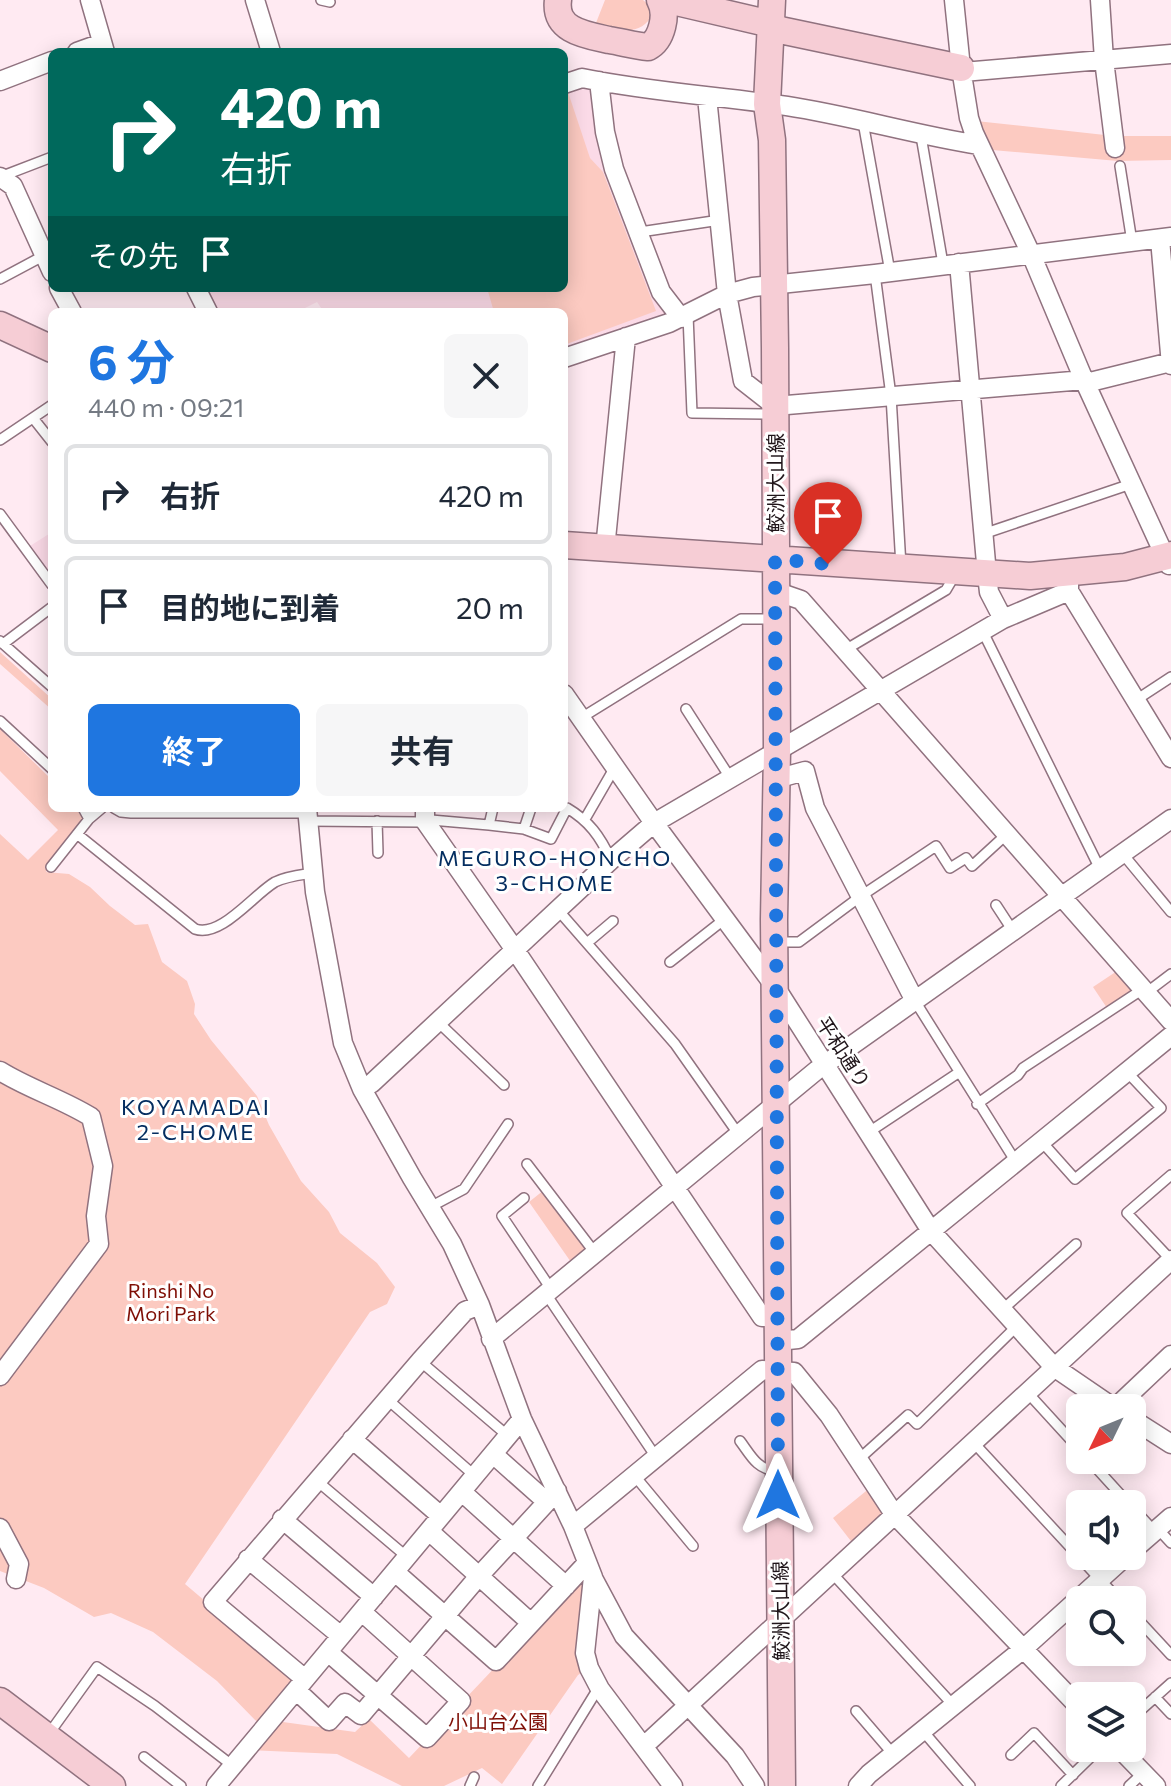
<!DOCTYPE html>
<html lang="ja">
<meta charset="utf-8">
<style>
:root{--surface:#fff;--page:#f6f6f7;--text:#1f2937;--muted:#747a83;--line:#e0e1e3;--accent:#1f76e0}
body{margin:0;font-family:Commissioner,"Noto Sans JP",sans-serif;background:var(--page);color:var(--text);height:100vh;display:flex;flex-direction:column;font-size:30px;white-space:nowrap}
*{box-sizing:border-box;margin:0}
p{font-size:26px;color:var(--muted)}
.icon{flex:none;width:44px;height:44px;fill:none;stroke:currentColor;stroke-width:2;stroke-linecap:round;stroke-linejoin:round}
.map{position:relative;flex:1;overflow:hidden}
.details{position:absolute;left:48px;top:308px;width:520px;height:504px;display:flex;flex-direction:column;background:var(--surface);border-radius:12px;box-shadow:0 4px 20px #0003}
.details>*{flex:none}
.hud{position:absolute;left:48px;top:48px;width:520px;height:244px;border-radius:12px;box-shadow:0 4px 20px #0003;background:#00695c;color:#fff;overflow:hidden}
.needle{width:52px;rotate:227deg}
.tools{position:absolute;left:1066px;top:1394px;display:grid;gap:16px}
.tools a{display:grid;place-items:center;width:80px;height:80px;border-radius:12px;background:var(--surface);box-shadow:0 4px 20px #0003;font-size:40px}
.pin{position:absolute;display:grid;place-items:center;width:68px;height:68px;color:#fff;margin:-82px -34px;border-radius:50% 50% 50% 0;rotate:-45deg;box-shadow:0 0 8px #0007}
.pin .icon{rotate:45deg}
.me{position:absolute;width:88px;margin:-44px;rotate:0deg;stroke-linejoin:round;filter:drop-shadow(0 0 6px #0008)}
.turn{display:flex;align-items:center;gap:28px;height:168px;padding:0 40px;font-size:36px}
.turn .icon{width:104px;height:104px;stroke-width:2.5}
.turn b{display:block;font-size:56px;line-height:68px}
.then{display:flex;align-items:center;height:76px;padding:0 40px;background:#0003;gap:16px;font-size:30px}
.round{display:grid;place-items:center;flex:none;width:84px;height:84px;border-radius:12px;background:var(--page)}
.overview{display:flex;align-items:center;justify-content:space-between;height:136px;padding:0 40px}
h1{font-size:48px;font-weight:700;line-height:60px;color:var(--accent)}
.action{display:flex;gap:16px;margin-top:auto;padding:16px 40px}
.action a{flex:1;height:92px;border-radius:12px;background:var(--accent);color:#fff;font-size:32px;font-weight:700;line-height:92px;text-align:center}
.action a+a{background:var(--page);color:var(--text)}
ul{padding:0;list-style:none}
li{display:flex;align-items:center;gap:24px;height:100px;margin:0 16px 12px;padding:0 24px;border:4px solid var(--line);border-radius:12px}
li div{flex:1}
li b{display:block;font-size:30px}
li em{font-style:normal}
.map>svg:first-child{display:block}
.built{fill:#fbdae7}
.green{fill:#fccac1}
.lines{fill:none;stroke-linecap:round;stroke-linejoin:round}
.lane-casing{stroke:#90727f;stroke-width:12}
.street-casing{stroke:#90727f;stroke-width:21}
.secondary-casing{stroke:#90727f;stroke-width:29}
.lane{stroke:#fff;stroke-width:9}
.street{stroke:#fff;stroke-width:18}
.secondary{stroke:#f6cdd5;stroke-width:26}
.route{stroke:#1f76e0;stroke-width:14;stroke-dasharray:0 25.2}
.labels{text-anchor:middle;dominant-baseline:central;stroke-width:6;stroke-linejoin:round;paint-order:stroke}
.street-label{font-size:20px;fill:#20151a;stroke:#fff}
.park-label{font-size:20px;fill:#7f0f06;stroke:#fff}
.neighbourhood-label{font-size:22px;letter-spacing:2px;fill:#042d60;stroke:#fff}
</style>
<div class="map">
<svg width="1171" height="1786" viewBox="0 0 1171 1786">
<rect width="100%" height="100%" fill="#ffeaf2"/>
<!-- built -->
<path class="built" d="M 591,87 L 600,153 L 655,301 L 666,313 L 564,350 L 564,312 L 324,312 L 317,302 L 297,312 L 220,312 L 205,288 L 564,288 L 564,89 Z
M 52,532 L 52,579 L 30,546 Z"/>
<!-- green -->
<path class="green" d="M 605,0 L 643,0 L 649,5 L 651,17 C 639,37 614,30 594,28 Z
M 568,92 L 590,158 L 603,172 L 656,311 L 564,345 L 564,312 L 494,312 L 487,288 L 564,288 L 564,93 Z
M 976,121 L 1114,136 L 1171,136 L 1171,160 L 1118,161 L 992,150 Z
M 0,652 L 52,699 L 52,710 L 0,664 Z
M 0,729 L 52,780 L 52,808 L 75,808 L 84,819 L 46,872 L 69,874 L 90,887 L 110,906 L 135,925 L 148,924 L 162,962 L 187,981 L 195,1004 L 194,1014 L 211,1040 L 257,1096 L 269,1125 L 301,1181 L 329,1212 L 340,1233 L 377,1263 L 395,1287 L 387,1304 L 370,1312 L 185,1584 L 297,1679 L 260,1725 L 217,1681 L 153,1632 L 111,1613 L 94,1617 L 44,1588 L 0,1571 L 0,834 L 28,860 L 58,830 L 0,771 Z
M 1120,969 L 1136,989 L 1107,1008 L 1093,987 Z
M 544,1190 L 590,1253 L 573,1265 L 529,1202 Z
M 871,1487 L 887,1514 L 854,1545 L 833,1518 Z
M 589,1568 L 589,1668 L 578,1675 L 502,1784 L 482,1768 L 444,1786 L 402,1786 L 337,1754 L 251,1750 L 276,1714 L 283,1722 L 355,1732 L 369,1719 L 409,1758 Z"/>
<g class="lines">
<!-- lane casing -->
<g class="lane-casing">
<path id="lane" d="M 321,0 L 330,2
M 863,122 L 890,272
M 921,136 L 943,264
M 1120,166 L 1132,242
M 0,177 L 52,157
M 640,232 L 720,220
M 875,274 L 891,396 L 901,566
M 0,279 L 45,255
M 688,315 L 692,413 L 771,414
M 33,418 L 52,442
M 0,440 L 52,405
M 0,514 L 52,585
M 983,534 L 1131,484
M 983,632 L 1100,869
M 0,641 L 52,687
M 3,644 L 52,607
M 845,650 L 946,590 L 956,573
M 1136,700 L 1171,677
M 686,709 L 731,779
M 581,718 L 741,619 L 774,619
M 0,721 L 52,769
M 83,808 L 89,819
M 114,808 L 121,812 L 131,813 L 307,813
M 585,819 L 615,767
M 308,821 L 420,822 L 431,820 L 489,825 L 493,808
M 377,821 L 378,853
M 489,825 L 524,829 L 531,808
M 524,829 L 551,839 L 567,808 C 589,821 600,836 611,860
M 77,834 L 195,929 C 221,938 253,895 275,882 C 287,876 300,875 313,873
M 1122,853 L 1171,912
M 51,867 L 89,819 L 102,808
M 996,905 L 1013,931
M 558,910 L 675,1044 L 739,1135
M 778,942 L 799,942 L 861,896 L 936,846 L 950,868 L 966,858 L 972,866 L 1008,833
M 587,943 L 613,921
M 670,962 L 726,918
M 1146,993 L 1171,974
M 915,1001 L 1016,1162
M 437,1021 L 504,1085
M 977,1104 L 1018,1075 L 1023,1068 L 1143,989
M 869,1132 L 958,1073
M 1042,1142 L 1075,1179 L 1161,1108 L 1127,1072
M 527,1164 L 595,1253
M 1171,1175 L 1127,1213 L 1171,1260
M 524,1198 L 502,1216 L 551,1289
M 430,1207 L 464,1189 L 508,1124
M 546,1294 L 656,1457
M 1002,1310 L 1076,1244
M 420,1361 L 508,1436
M 1027,1392 L 1080,1450
M 387,1399 L 475,1476
M 740,1441 C 750,1454 757,1470 775,1470
M 1132,1441 L 1147,1427
M 974,1443 L 1119,1600
M 858,1460 L 908,1415 L 917,1424 L 1017,1326
M 1089,1460 L 1129,1504
M 1099,1471 L 1111,1460
M 634,1475 L 693,1546
M 316,1480 L 407,1557
M 1132,1507 L 1154,1531
M 1158,1529 L 1171,1543
M 831,1572 L 953,1705
M 1132,1613 L 1171,1655
M 1155,1697 L 1171,1714
M 856,1711 L 893,1754
M 1132,1718 L 1171,1683
M 923,1731 L 970,1786
M 48,1735 L 97,1667 L 155,1706 L 233,1766
M 1011,1755 L 1034,1733 L 1073,1775
M 144,1757 L 181,1786
M 470,1786 L 474,1777
M 538,1786 L 599,1687
M 1061,1786 L 1100,1748
M 1129,1786 L 1143,1773"/>
</g>
<!-- street casing -->
<g class="street-casing">
<path id="street" d="M 90,0 L 105,52
M 255,0 L 271,52
M 954,0 L 961,68 L 969,118 L 974,133 L 1031,254 L 1084,380 L 1169,565
M 1100,0 L 1104,60 L 1115,148
M 77,52 L 102,43
M 963,72 L 1171,54
M 0,81 L 52,61
M 599,81 L 605,132 L 614,169 L 661,292 L 681,318
M 564,84 L 582,78 C 650,92 719,96 787,106 C 852,116 915,135 979,145
M 707,97 L 727,294 L 743,381 L 775,406 L 1084,380
M 0,177 L 13,186 L 52,272
M 1160,239 L 1171,365
M 959,263 L 987,574 L 989,592 L 1003,619
M 59,288 L 72,312
M 196,288 L 208,312
M 564,358 L 669,323 L 727,294 L 753,287 L 875,274 L 1171,237
M 1086,383 L 1171,362
M 605,549 L 626,337
M 1069,581 L 1069,591 L 1171,758
M 775,591 L 801,600 L 1171,1021
M 564,694 L 654,823 L 776,988 L 931,1231 L 1054,1367 L 1114,1408
M 776,779 L 805,771 L 815,808 L 915,1001
M 307,808 L 315,892 L 343,1043 L 362,1089 L 412,1178 L 452,1244 L 480,1305 L 522,1419 L 573,1526 L 593,1577 L 585,1653 L 589,1668 L 600,1689 L 673,1786
M 425,808 L 425,821 L 515,950 L 762,1317 L 778,1317
M 0,1071 C 29,1089 62,1099 91,1117 L 103,1166 L 96,1216 L 99,1244 L 0,1376
M 362,1089 L 372,1083 L 611,860 L 654,823 L 1003,619 L 1069,591
M 491,1339 L 817,1070 L 1171,819
M 778,1341 L 798,1339 L 1171,1036
M 1115,1408 L 1171,1355
M 1132,1419 L 1171,1444
M 352,1439 L 441,1516
M 493,1454 L 547,1502
M 462,1492 L 566,1586
M 282,1519 L 374,1597
M 573,1526 L 762,1370 L 794,1372 L 829,1415 L 894,1514 L 1080,1708
M 0,1528 L 19,1564 L 16,1579
M 429,1531 L 531,1623
M 1132,1551 L 1171,1517
M 248,1559 L 341,1636
M 395,1572 L 496,1661 L 587,1563
M 593,1578 L 624,1636 L 735,1756 L 755,1786
M 328,1652 L 427,1738 L 461,1701 L 362,1612
M 305,1679 L 213,1602 L 420,1361 L 465,1311 L 480,1305
M 296,1690 L 329,1721 L 345,1703 L 361,1715 L 479,1576 L 557,1491
M 644,1746 L 1171,1260
M 1119,1748 L 1156,1786
M 216,1786 L 522,1419
M 858,1786 L 869,1774 L 1022,1650 L 1126,1556"/>
</g>
<!-- secondary casing -->
<g class="secondary-casing">
<path id="secondary" d="M 558,0 C 554,31 586,35 609,40 C 622,42 635,46 648,47 C 662,40 668,14 660,0
M 668,0 L 771,24 L 780,30 L 961,68
M 772,0 L 767,104 L 772,140 L 775,348 L 777,751 L 774,920 L 782,1786
M 0,325 L 52,349
M 564,545 L 1030,576 L 1125,567 L 1171,555
M 0,1701 L 112,1786"/>
</g>
<!-- lane -->
<use href="#lane" class="lane"/>
<!-- street -->
<use href="#street" class="street"/>
<!-- secondary -->
<use href="#secondary" class="secondary"/>
</g>
<g class="lines">
<!-- route -->
<path class="route" d="M 778,1495 L 775,559 L 828,564"/>
</g>
<g class="labels">
<!-- street labels -->
<g class="street-label">
<text transform="translate(775 483) rotate(-90)">鮫洲大山線</text>
<text transform="translate(844 1052) rotate(57)">平和通り</text>
<text transform="translate(780 1611) rotate(-91)">鮫洲大山線</text>
</g>
<!-- park labels -->
<g class="park-label">
<text x="171" y="1290">Rinshi No<tspan x="171" dy="23">Mori Park</tspan></text>
<text x="498" y="1721">小山台公園</text>
</g>
<!-- neighbourhood labels -->
<g class="neighbourhood-label">
<text x="555" y="857">MEGURO-HONCHO<tspan x="555" dy="25">3-CHOME</tspan></text>
<text x="196" y="1106">KOYAMADAI<tspan x="196" dy="25">2-CHOME</tspan></text>
</g>
</g>
</svg>
<div class="tools">
<a><svg class="needle" viewBox="-14 -14 28 28"><path d="M0-13l5 13h-10z" fill="#e53935"/><path d="M0 13l5-13h-10z" fill="#747a83"/></svg></a>
<a><svg class="icon" aria-label="sound" viewBox="0 0 24 24"><path d="M4 9h4l5-4v14l-5-4H4zM17 9q2 3 0 6"/></svg></a>
<a><svg class="icon" aria-label="search" viewBox="0 0 24 24"><circle cx="10" cy="10" r="6"/><path d="M15 15l6 6"/></svg></a>
<a><svg class="icon" aria-label="layers" viewBox="0 0 24 24"><path d="M12 4l9 5-9 5-9-5zM3 14l9 5 9-5"/></svg></a>
</div>
<div class="pin" style="left:828px;top:564px;background:#d93025"><svg class="icon" aria-label="arrive" viewBox="0 0 24 24"><path d="M6 21V4h12l-3 4 3 4H6"/></svg></div>
<svg class="me" style="left:778px;top:1495px" viewBox="-20 -20 40 40"><path d="M0-17L14 15 0 8-14 15z" fill="#1f76e0" stroke="#fff" stroke-width="4"/></svg>
<div class="hud">
<div class="turn"><svg class="icon" aria-label="right" viewBox="0 0 24 24"><path d="M7 20v-9h11M14 6l5 5-5 5"/></svg><div><b>420 m</b>右折</div></div>
<div class="then">その先<svg class="icon" aria-label="arrive" viewBox="0 0 24 24"><path d="M6 21V4h12l-3 4 3 4H6"/></svg></div>
</div>
<section class="details">
<div class="overview"><div><h1>6 分</h1><p>440 m · 09:21</p></div><a class="round"><svg class="icon" aria-label="close" viewBox="0 0 24 24"><path d="M6 6l12 12M18 6L6 18"/></svg></a></div>
<ul>
<li><svg class="icon" aria-label="right" viewBox="0 0 24 24"><path d="M7 20v-9h11M14 6l5 5-5 5"/></svg><div><b>右折</b></div><em>420 m</em></li>
<li><svg class="icon" aria-label="arrive" viewBox="0 0 24 24"><path d="M6 21V4h12l-3 4 3 4H6"/></svg><div><b>目的地に到着</b></div><em>20 m</em></li>
</ul>
<div class="action"><a>終了</a><a>共有</a></div>
</section>
</div>
